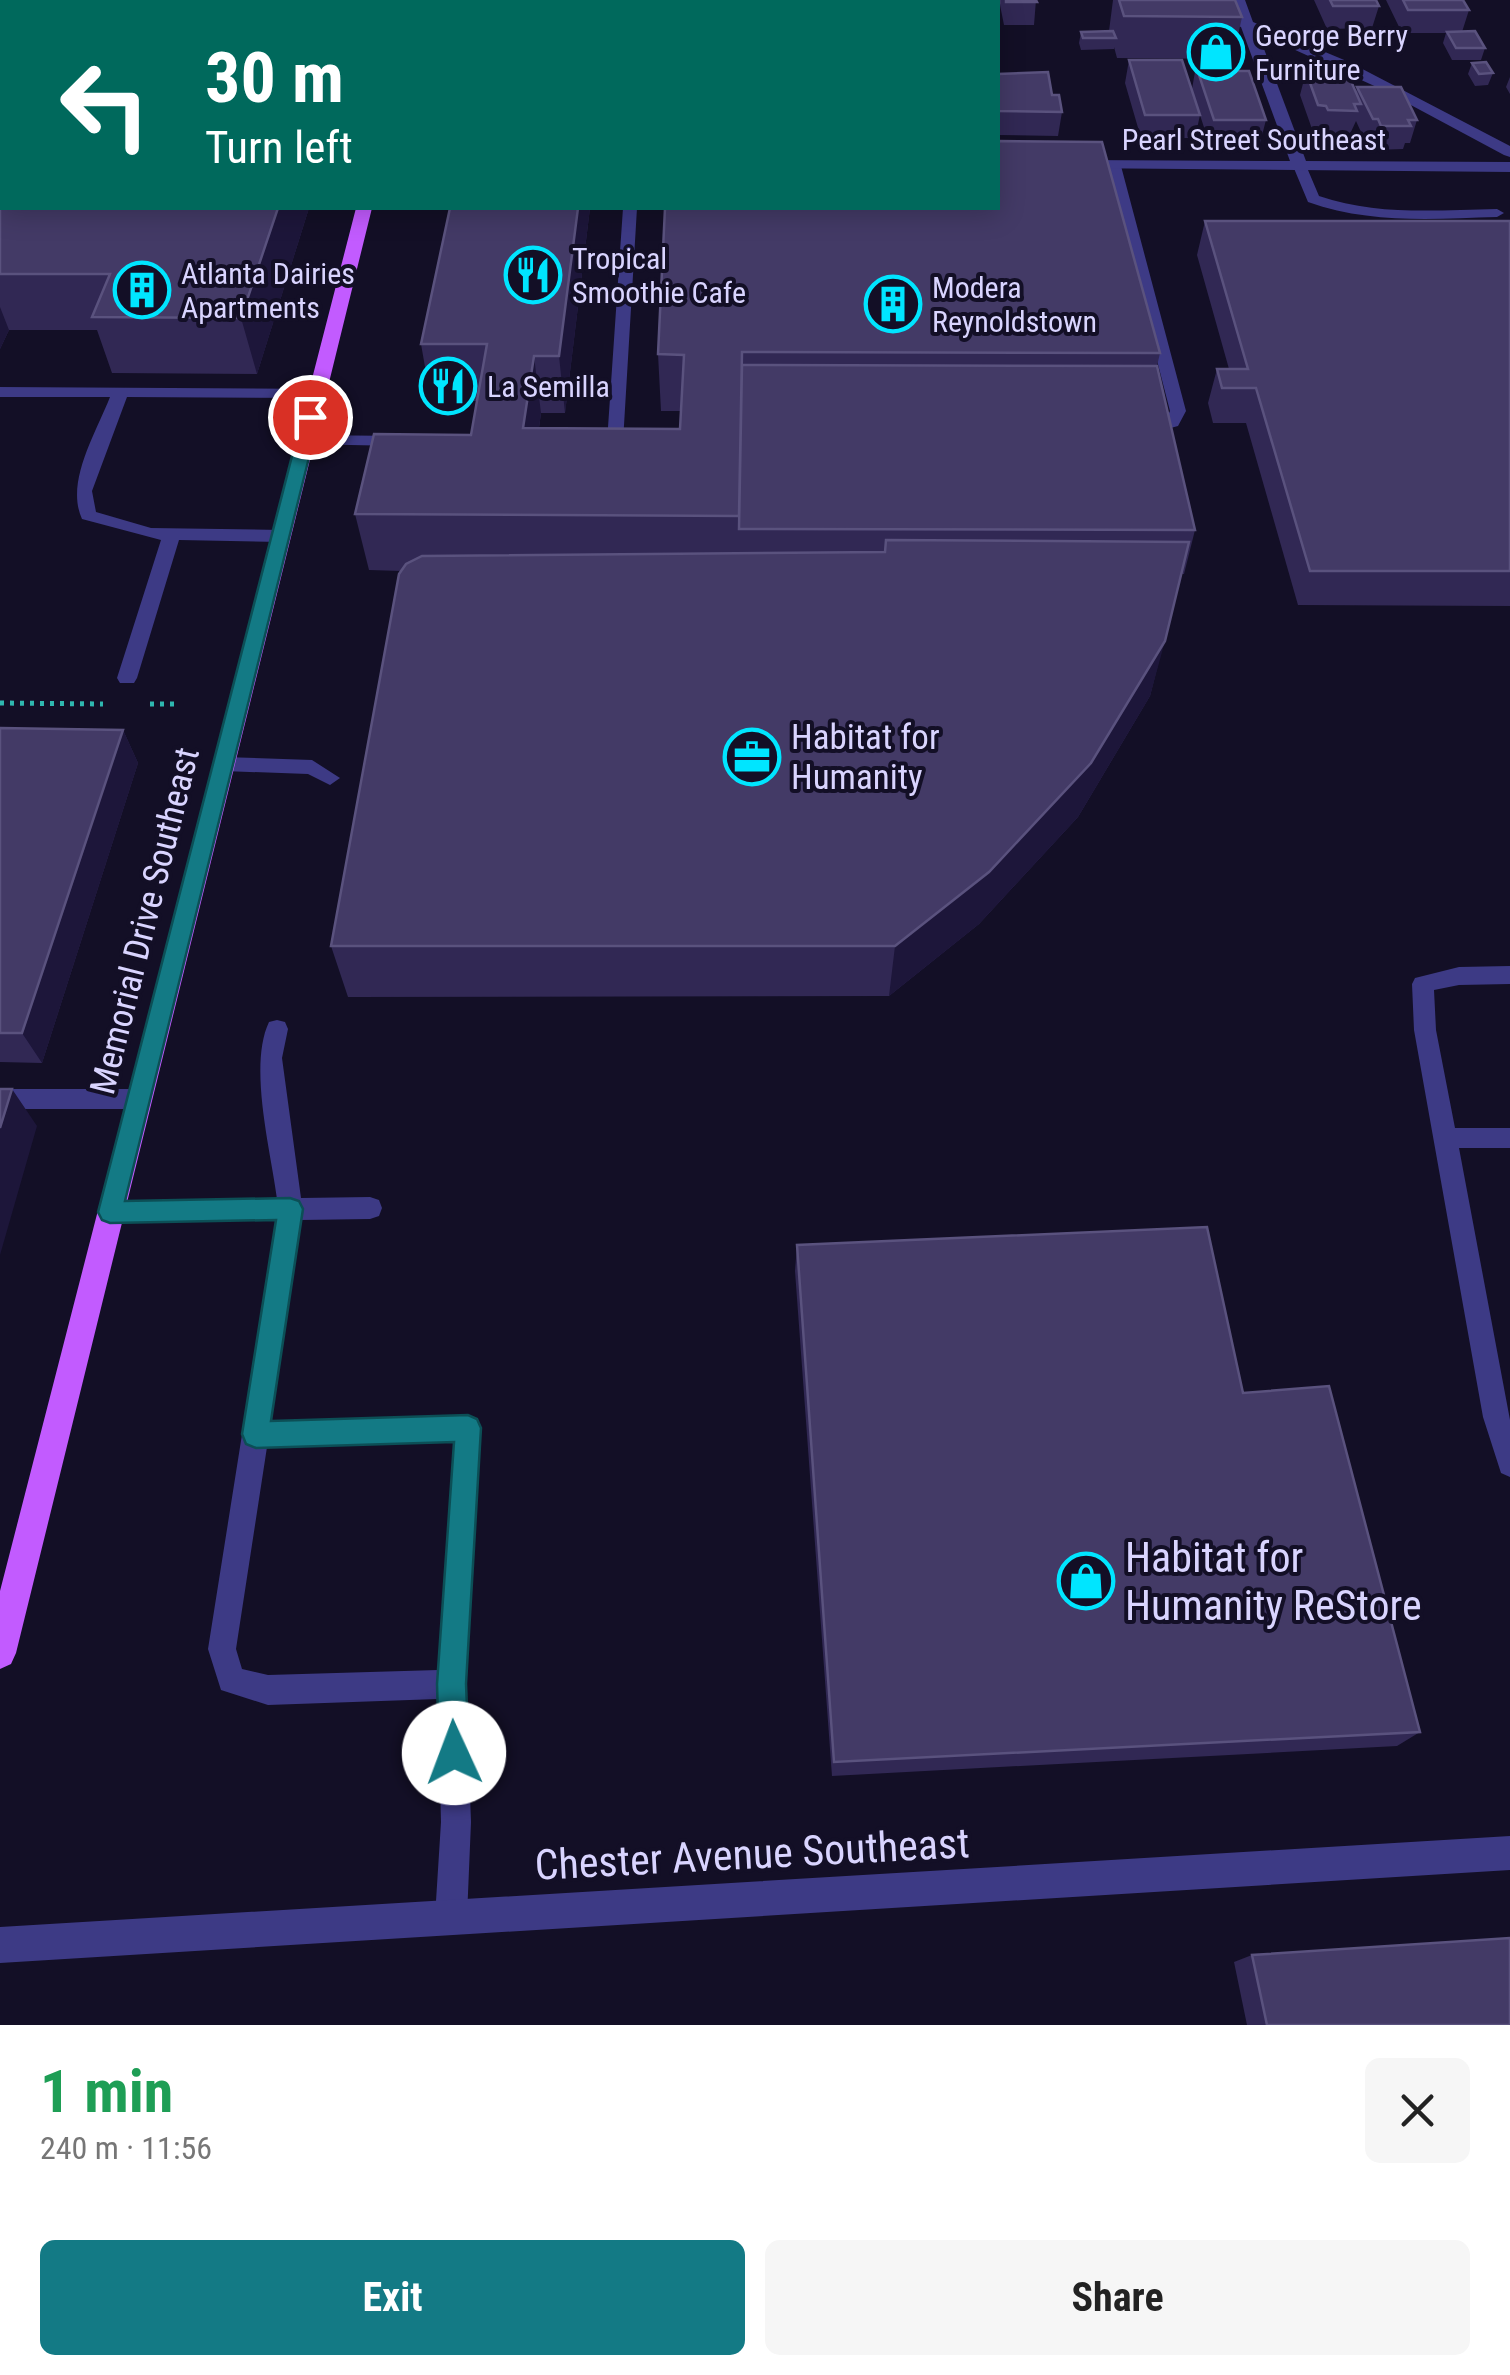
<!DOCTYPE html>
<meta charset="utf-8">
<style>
:root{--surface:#fff;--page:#f6f6f6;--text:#222;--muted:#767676;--accent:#137a85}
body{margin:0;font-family:"Roboto Condensed",sans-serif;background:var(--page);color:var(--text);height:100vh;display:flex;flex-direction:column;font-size:38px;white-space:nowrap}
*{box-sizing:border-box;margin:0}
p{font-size:32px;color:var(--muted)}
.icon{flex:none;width:55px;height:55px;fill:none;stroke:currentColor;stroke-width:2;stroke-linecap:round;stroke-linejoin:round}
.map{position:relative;height:2025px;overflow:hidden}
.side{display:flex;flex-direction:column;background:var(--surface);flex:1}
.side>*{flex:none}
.top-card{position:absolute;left:0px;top:0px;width:1000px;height:210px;box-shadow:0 5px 25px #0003;background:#00695c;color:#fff;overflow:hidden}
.pin{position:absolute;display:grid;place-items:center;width:85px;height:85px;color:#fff;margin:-42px;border:5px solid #fff;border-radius:50%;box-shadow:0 2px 10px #0007}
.me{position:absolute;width:110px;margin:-55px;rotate:358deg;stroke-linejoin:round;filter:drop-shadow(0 0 8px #0008)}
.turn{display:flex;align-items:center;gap:35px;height:210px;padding:0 40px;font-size:45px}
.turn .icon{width:130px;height:130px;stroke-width:2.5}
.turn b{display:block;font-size:70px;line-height:85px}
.round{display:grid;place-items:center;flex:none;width:105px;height:105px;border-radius:15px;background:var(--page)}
.summary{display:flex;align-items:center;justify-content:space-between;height:170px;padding:0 40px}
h1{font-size:60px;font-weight:700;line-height:75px;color:#1e9e55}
.button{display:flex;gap:20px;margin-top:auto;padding:20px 40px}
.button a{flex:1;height:115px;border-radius:15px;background:var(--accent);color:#fff;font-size:40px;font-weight:700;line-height:115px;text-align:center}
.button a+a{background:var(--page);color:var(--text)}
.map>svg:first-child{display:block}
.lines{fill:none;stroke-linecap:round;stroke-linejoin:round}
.path{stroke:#2fb8b0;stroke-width:5;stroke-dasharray:4 6;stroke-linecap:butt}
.service{fill:#3d3a85;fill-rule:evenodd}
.minor{fill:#3d3a85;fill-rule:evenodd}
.primary{fill:#c25bff;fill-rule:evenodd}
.wall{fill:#312854}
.shaded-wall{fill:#1d163a}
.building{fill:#433a66;stroke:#5a527e;stroke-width:2.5}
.route{fill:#137a85;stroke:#0c4f56;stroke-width:2.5}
.labels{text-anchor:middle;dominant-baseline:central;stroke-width:8;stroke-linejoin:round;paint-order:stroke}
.far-poi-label{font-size:30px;fill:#d9d4ff;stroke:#130f26;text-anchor:start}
.far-street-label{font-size:30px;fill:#d9d4ff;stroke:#130f26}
.poi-label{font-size:35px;fill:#d9d4ff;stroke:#130f26;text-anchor:start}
.street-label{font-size:35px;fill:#d9d4ff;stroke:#130f26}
.near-poi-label{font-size:42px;fill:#d9d4ff;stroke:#130f26;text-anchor:start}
.near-street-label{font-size:42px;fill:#d9d4ff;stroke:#130f26}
</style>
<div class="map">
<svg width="1510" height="2025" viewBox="0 0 1510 2025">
<rect width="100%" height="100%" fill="#130f26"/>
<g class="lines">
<!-- path -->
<path class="path" d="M 0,703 L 103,704
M 150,704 L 174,704"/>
<!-- service -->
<path class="service" d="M 1114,162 L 1121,166 L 1186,411 L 1178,426 L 1152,433 L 1144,428 L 1166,419 L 1170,411 L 1107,166 Z
M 1295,163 L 1305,163 L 1319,196 C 1377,216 1437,210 1497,209 L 1504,213 L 1497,217 C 1432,219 1370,224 1308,202 L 1293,166 Z
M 623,208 L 637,208 L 623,442 L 615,447 L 607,442 Z
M 0,387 L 323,389 L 325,393 L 317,398 L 127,397 L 92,491 L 96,512 L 151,528 L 281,530 L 290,536 L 281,542 L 179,540 L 137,678 L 134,683 L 120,683 L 117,678 L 161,540 L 82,519 C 65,482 96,433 110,397 L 0,397 Z
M 305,435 L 401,436 L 409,441 L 401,446 L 299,444 L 297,440 Z
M 223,757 L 312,760 L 340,778 L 330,785 L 308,774 L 223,771 L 213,764 Z
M 1510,966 L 1510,984 L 1459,985 L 1434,990 L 1436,1030 L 1455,1128 L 1510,1128 L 1510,1148 L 1459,1148 L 1510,1420 L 1510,1477 L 1501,1473 L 1483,1417 L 1414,1030 L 1412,984 L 1415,978 L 1459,967 Z
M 277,1020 L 285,1022 L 288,1029 L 282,1058 L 301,1198 L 370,1197 L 379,1200 L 382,1208 L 379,1216 L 370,1219 L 301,1220 L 271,1421 L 468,1415 L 477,1419 L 481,1428 L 466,1684 L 471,1822 L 467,1917 L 462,1928 L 451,1933 L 440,1928 L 435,1917 L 441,1822 L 438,1699 L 268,1705 L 221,1690 L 208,1649 L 276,1220 L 110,1223 L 101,1220 L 98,1212 L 101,1204 L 110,1201 L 277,1199 C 271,1151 248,1066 269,1022 ZM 454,1441 L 438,1670 L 268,1675 L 242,1669 L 236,1649 L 267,1447 Z
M 0,1089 L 139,1089 L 147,1092 L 151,1099 L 147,1106 L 139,1109 L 0,1109 Z"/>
<!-- minor -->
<path class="minor" d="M 1161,0 L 1184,0 L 1237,16 L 1231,0 L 1245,0 L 1253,22 L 1349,62 L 1510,146 L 1510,157 L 1504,155 L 1381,89 L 1258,33 L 1306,161 L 1510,162 L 1510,172 L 1069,168 L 1067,165 L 1075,160 L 1290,161 L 1241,27 Z
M 1510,1836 L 1510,1870 L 0,1963 L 0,1927 Z"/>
<!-- primary -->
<path class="primary" d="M 409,0 L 423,0 L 423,2 L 409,2 Z
M 356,208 L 372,208 L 16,1653 L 11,1664 L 0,1669 L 0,1591 Z"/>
</g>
<!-- wall -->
<path class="wall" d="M 462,0 L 539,0 L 539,2 L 462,2 Z
M 577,0 L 729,0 L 729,2 L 578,2 Z
M 927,0 L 999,0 L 998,19 L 998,2 L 927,2 Z
M 999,0 L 1036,0 L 1034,25 L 1004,25 Z
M 1113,0 L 1235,0 L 1242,17 L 1233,59 L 1117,58 L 1114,47 L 1114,49 L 1081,50 L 1079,43 L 1081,32 L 1109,31 Z
M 1314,0 L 1376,0 L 1379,6 L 1372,28 L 1327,29 Z
M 1386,0 L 1463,0 L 1469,10 L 1462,32 L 1485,48 L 1481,60 L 1452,60 L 1443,43 L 1446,33 L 1402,33 Z
M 0,11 L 2,11 L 2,208 L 309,208 L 257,374 L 112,373 L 97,330 L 9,330 L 0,349 Z
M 1129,60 L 1192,89 L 1196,66 L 1225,71 L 1266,120 L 1260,143 L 1209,143 L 1200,115 L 1195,138 L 1141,138 L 1125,83 Z
M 1472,63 L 1493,73 L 1488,85 L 1475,86 L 1468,74 Z
M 1306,72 L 1356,92 L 1357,87 L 1417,120 L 1410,143 L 1405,143 L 1403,149 L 1374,150 L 1371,143 L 1366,143 L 1356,121 L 1350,134 L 1321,134 L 1319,129 L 1312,129 L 1300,95 Z
M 998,74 L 1062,112 L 1058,136 L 998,135 Z
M 1510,77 L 1510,94 L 1506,87 Z
M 450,208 L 590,208 L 565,413 L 541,413 L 539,428 L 680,429 L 681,411 L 661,411 L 658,354 L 665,208 L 1160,353 L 1157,366 L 1195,530 L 1184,574 L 1181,574 L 1150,696 L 1078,817 L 979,924 L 889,996 L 348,997 L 331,946 L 402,571 L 369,570 L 355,514 L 471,435 L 477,401 L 431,401 L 421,344 Z
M 1205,221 L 1510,221 L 1510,606 L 1298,605 L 1246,423 L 1213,423 L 1208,403 L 1217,369 L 1229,369 L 1197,255 Z
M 0,728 L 123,730 L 138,763 L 42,1063 L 0,1062 Z
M 797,1245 L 1243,1393 L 1420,1732 L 1397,1746 L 832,1776 L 795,1271 Z
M 1252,1955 L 1510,2025 L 1247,2025 L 1234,1962 Z"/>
<!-- shaded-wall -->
<path class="shaded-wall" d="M 2,70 L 2,113 L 0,106 L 0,75 Z
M 278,208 L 309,208 L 257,374 L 241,318 Z
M 578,208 L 590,208 L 565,413 L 559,356 Z
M 0,307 L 9,330 L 0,349 Z
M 534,356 L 541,413 L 531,484 L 523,428 Z
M 1165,641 L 1150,696 L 1078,817 L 979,924 L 889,996 L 895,946 Z
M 123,730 L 138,763 L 42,1063 L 22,1033 Z
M 12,1089 L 37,1126 L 0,1255 L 0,1128 Z"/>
<!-- building -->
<path class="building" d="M 20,0 L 268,0 L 267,2 L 18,2 Z
M 482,0 L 526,0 L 526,2 L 482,2 Z
M 820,0 L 850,0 L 850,2 L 820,2 Z
M 859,0 L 888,0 L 888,2 L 860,2 Z
M 898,0 L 925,0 L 926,2 L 898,2 Z
M 932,0 L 963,0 L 963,2 L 932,2 Z
M 968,0 L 999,0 L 999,3 L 968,2 Z
M 1006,0 L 1036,0 L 1037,2 L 1006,2 Z
M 1119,0 L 1235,0 L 1242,17 L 1124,16 Z
M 1330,0 L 1376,0 L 1379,6 L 1333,6 Z
M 1403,0 L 1463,0 L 1469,10 L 1408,10 Z
M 0,11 L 2,11 L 2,70 L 0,75 Z
M 1113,31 L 1116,38 L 1083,38 L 1081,32 Z
M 1475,31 L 1485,48 L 1456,48 L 1447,32 Z
M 1129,60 L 1182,60 L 1200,115 L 1145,115 Z
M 1486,62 L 1493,73 L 1479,74 L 1472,63 Z
M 1222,65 L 1225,71 L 1249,71 L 1266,120 L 1214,120 L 1196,66 Z
M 1048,72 L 1052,95 L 1059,95 L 1062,112 L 998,111 L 998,74 Z
M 1306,72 L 1347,72 L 1361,104 L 1354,104 L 1357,111 L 1328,110 L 1326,106 L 1318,105 Z
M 1357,87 L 1401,87 L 1417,120 L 1408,120 L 1411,126 L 1381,126 L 1378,119 L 1373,119 Z
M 0,123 L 2,123 L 2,208 L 278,208 L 241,318 L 92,317 L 110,274 L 0,274 Z
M 998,141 L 1102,142 L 1160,353 L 742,352 L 739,516 L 355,514 L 374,434 L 471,435 L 487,344 L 421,344 L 450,208 L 578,208 L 559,356 L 534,356 L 523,428 L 680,429 L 684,355 L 658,354 L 665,208 L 998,208 Z
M 1205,221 L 1510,221 L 1510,571 L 1310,571 L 1256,388 L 1222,388 L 1217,369 L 1248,369 Z
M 742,365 L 1157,366 L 1195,530 L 739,529 Z
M 886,540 L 1189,542 L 1165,641 L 1091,763 L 989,872 L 895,946 L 331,946 L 399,574 L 406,564 L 422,556 L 885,552 Z
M 0,728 L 123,730 L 22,1033 L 0,1033 Z
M 0,1089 L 12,1089 L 0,1128 Z
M 1207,1227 L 1243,1393 L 1329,1386 L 1420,1732 L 834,1762 L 797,1245 Z
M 1510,1938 L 1510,2025 L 1267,2025 L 1252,1955 Z"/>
<!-- route -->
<path class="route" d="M 310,412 L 319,417 L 125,1201 L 290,1198 L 299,1201 L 303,1209 L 271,1421 L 468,1415 L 477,1419 L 481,1428 L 466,1684 L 469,1753 L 465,1763 L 454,1768 L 443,1763 L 439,1753 L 437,1684 L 454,1442 L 256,1448 L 246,1444 L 242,1434 L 276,1220 L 110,1223 L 102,1220 L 98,1212 L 302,417 Z"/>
<!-- icons -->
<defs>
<g id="shop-ring" transform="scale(2.875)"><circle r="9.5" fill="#130f26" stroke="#00e5ff" stroke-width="1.5"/><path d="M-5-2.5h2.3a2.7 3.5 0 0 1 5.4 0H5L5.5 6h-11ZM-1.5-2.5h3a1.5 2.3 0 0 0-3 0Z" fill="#00e5ff"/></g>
<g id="restaurant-ring" transform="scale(2.875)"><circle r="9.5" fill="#130f26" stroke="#00e5ff" stroke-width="1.5"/><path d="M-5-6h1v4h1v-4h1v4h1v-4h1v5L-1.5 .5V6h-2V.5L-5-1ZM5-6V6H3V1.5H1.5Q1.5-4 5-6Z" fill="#00e5ff"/></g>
<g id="building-ring" transform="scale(2.875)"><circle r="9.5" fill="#130f26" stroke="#00e5ff" stroke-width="1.5"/><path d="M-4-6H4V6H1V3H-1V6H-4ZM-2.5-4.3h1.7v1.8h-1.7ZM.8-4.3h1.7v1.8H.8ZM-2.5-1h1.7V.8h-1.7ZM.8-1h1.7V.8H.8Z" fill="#00e5ff"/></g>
<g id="office-ring" transform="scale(2.875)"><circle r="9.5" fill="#130f26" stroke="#00e5ff" stroke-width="1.5"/><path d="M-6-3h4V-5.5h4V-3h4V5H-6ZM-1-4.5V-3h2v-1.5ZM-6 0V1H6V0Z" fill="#00e5ff"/></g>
</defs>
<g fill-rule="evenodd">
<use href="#shop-ring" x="1216" y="52"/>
<use href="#restaurant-ring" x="533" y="275"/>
<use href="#building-ring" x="142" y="290"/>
<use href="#building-ring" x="893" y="304"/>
<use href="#restaurant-ring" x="448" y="386"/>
<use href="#office-ring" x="752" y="757"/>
<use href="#shop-ring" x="1086" y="1581"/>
</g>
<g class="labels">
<!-- far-poi labels -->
<g class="far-poi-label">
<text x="1255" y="35">George Berry<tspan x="1255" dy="34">Furniture</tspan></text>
<text x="572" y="258">Tropical<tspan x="572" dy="34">Smoothie Cafe</tspan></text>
<text x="181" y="273">Atlanta Dairies<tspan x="181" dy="34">Apartments</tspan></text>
<text x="932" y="287">Modera<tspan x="932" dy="34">Reynoldstown</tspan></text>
<text x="487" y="386">La Semilla</text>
</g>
<!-- far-street labels -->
<g class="far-street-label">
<text x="1254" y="139">Pearl Street Southeast</text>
</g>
<!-- poi labels -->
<g class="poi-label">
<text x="791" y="737">Habitat for<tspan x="791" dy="40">Humanity</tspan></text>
</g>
<!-- street labels -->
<g class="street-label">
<text transform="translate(145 921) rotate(-76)">Memorial Drive Southeast</text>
</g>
<!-- near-poi labels -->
<g class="near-poi-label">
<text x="1125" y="1557">Habitat for<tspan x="1125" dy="48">Humanity ReStore</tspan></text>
</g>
<!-- near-street labels -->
<g class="near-street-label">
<text transform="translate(752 1854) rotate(-3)">Chester Avenue Southeast</text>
</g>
</g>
</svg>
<div class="pin" style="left:310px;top:417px;background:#d93025"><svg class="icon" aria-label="arrive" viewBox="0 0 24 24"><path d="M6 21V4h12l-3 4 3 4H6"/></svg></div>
<svg class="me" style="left:454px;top:1753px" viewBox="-20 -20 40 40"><circle r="19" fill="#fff"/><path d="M0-13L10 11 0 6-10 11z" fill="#137a85"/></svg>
<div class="top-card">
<div class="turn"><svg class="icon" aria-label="left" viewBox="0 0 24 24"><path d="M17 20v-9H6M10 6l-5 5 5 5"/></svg><div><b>30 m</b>Turn left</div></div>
</div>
</div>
<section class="side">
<div class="summary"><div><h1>1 min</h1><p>240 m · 11:56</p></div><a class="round"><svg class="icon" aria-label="close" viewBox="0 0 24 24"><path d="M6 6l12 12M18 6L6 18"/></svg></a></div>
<div class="button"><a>Exit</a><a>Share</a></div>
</section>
